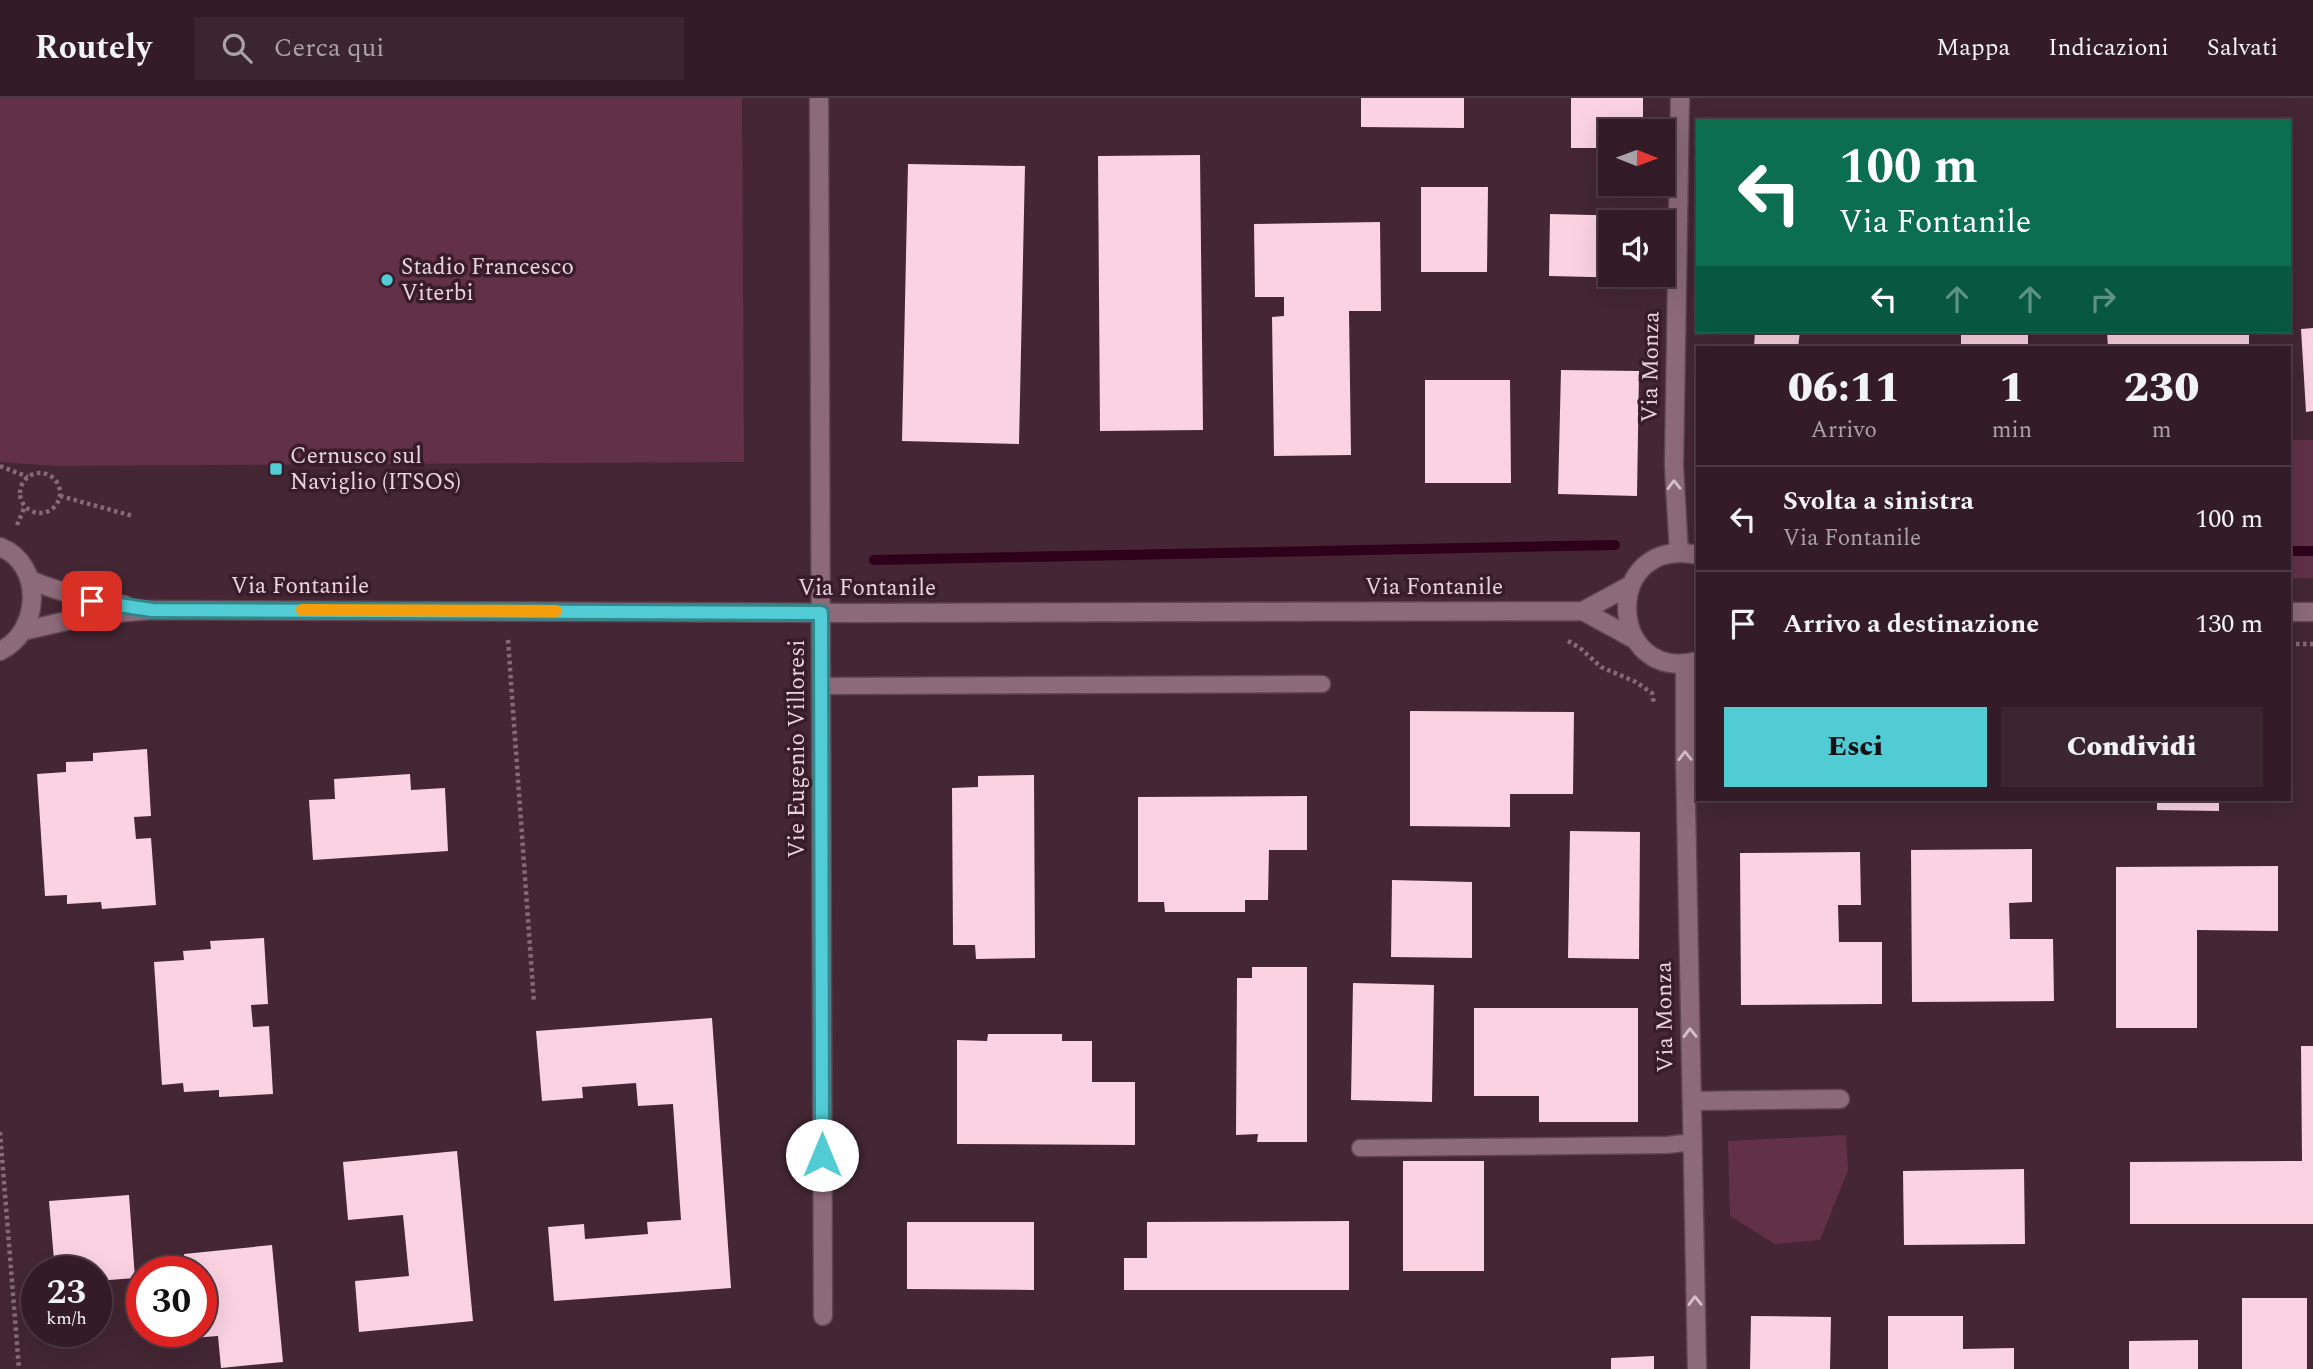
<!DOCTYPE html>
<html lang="it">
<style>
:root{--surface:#331c27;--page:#3b252f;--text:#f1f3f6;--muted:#a9a1a7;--line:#4e3a44;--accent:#51ccd4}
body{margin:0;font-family:Spectral,serif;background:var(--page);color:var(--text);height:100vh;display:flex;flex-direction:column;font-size:26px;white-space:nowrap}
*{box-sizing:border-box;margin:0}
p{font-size:23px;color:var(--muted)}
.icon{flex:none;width:38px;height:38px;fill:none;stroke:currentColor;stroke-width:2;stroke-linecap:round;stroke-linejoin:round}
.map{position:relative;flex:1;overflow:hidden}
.side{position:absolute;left:1696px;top:248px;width:595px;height:455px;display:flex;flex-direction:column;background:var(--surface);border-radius:0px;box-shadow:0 7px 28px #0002,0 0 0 2px var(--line)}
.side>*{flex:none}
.top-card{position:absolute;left:1696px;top:21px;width:595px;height:214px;border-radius:0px;box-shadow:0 7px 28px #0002,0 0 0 2px var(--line);background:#0b6e4f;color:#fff;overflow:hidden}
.needle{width:46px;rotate:91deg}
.controls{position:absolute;left:1598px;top:21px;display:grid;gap:14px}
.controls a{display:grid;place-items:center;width:77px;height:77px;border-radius:0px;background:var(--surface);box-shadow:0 7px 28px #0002,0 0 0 2px var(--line);font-size:35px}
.speed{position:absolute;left:21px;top:1158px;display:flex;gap:14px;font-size:35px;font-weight:700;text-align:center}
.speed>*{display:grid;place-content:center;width:91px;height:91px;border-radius:50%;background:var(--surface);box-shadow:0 7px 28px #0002,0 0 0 2px var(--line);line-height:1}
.speed small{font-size:18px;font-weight:400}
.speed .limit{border:10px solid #d22;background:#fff;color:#111}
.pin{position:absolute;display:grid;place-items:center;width:60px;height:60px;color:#fff;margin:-30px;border-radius:14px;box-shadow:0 4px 10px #0006}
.me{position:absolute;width:77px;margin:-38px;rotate:0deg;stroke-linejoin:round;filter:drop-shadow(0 0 5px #0008)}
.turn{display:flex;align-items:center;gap:24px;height:147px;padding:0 28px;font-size:32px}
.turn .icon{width:91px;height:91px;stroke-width:2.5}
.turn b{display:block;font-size:49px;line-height:60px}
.lanes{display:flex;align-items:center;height:66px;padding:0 28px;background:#0003;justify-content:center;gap:35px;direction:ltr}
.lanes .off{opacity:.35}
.eta{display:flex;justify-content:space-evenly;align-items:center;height:119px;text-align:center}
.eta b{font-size:42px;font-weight:800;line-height:49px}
.action{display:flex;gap:14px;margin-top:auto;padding:14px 28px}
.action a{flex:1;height:80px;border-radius:0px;background:var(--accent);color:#111;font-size:28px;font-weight:800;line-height:80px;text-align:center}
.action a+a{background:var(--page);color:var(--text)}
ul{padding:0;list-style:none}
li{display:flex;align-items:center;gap:21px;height:105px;padding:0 28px;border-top:2px solid var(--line)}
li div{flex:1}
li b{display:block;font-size:26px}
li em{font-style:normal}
header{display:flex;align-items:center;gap:42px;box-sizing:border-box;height:98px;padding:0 35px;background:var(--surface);border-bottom:2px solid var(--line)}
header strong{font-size:33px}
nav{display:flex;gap:38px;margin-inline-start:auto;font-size:24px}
.search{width:490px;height:63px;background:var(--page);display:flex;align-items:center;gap:18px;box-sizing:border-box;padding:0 24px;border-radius:0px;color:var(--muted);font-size:26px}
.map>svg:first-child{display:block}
.green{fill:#623148}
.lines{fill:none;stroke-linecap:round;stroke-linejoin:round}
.stream{stroke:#2f001a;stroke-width:10}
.building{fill:#fad2e2}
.service-casing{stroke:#5f4552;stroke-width:19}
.minor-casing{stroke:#5f4552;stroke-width:21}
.tertiary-casing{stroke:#5f4552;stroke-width:21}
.path{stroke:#866b77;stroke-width:4.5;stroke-dasharray:3.5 3.5;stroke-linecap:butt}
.service{stroke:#8d6a79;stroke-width:16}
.minor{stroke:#8d6a79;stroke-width:18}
.tertiary{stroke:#8d6a79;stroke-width:18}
.oneway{stroke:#d7bfc9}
.route-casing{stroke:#35858a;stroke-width:18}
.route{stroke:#51ccd4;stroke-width:12}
.slow{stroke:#f59e0b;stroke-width:12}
.poi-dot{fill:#51ccd4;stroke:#391c2a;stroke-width:2.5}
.labels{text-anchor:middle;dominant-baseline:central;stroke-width:7;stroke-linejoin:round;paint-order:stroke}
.poi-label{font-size:23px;fill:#e9d4dd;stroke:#391c2a;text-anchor:start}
.street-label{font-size:23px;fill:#e9d4dd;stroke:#391c2a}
</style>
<header>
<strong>Routely</strong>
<div class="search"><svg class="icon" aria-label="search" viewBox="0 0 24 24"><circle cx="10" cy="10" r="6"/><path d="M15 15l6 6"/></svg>Cerca qui</div>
<nav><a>Mappa</a><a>Indicazioni</a><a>Salvati</a></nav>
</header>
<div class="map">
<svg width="2313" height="1271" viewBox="0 0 2313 1271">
<rect width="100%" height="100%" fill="#442634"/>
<!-- green -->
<path class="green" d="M 0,0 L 742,0 L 744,364 L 56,368 L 0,364 Z
M 2289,342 L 2313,342 L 2313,480 L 2289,480 Z
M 1846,1037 L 1848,1072 L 1820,1142 L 1775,1146 L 1730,1118 L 1728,1043 Z"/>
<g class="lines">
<!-- stream -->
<path class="stream" d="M 2289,453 L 2313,453
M 874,462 L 1615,447"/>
</g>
<!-- building -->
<path class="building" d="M 1361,0 L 1464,0 L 1464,30 L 1361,29 Z
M 1571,0 L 1643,0 L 1643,33 L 1610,33 L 1610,50 L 1571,50 Z
M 1200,57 L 1203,332 L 1100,333 L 1098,58 Z
M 908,66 L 1025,68 L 1019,346 L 902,343 Z
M 1421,89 L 1488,89 L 1487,174 L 1421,174 Z
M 1550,116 L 1633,118 L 1633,124 L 1610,124 L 1610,177 L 1632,177 L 1632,180 L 1549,178 Z
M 1380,124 L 1381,213 L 1349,213 L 1351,357 L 1274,358 L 1272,219 L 1284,218 L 1284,199 L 1255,199 L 1254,126 Z
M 2313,230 L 2313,313 L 2306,314 L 2301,231 Z
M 1755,233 L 1800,233 L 1798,250 L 1754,250 Z
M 1961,233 L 2028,233 L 2028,250 L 1961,250 Z
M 2249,233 L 2249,250 L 2108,250 L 2107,234 Z
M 1561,272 L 1639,273 L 1637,398 L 1558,396 Z
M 1425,282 L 1510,282 L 1511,385 L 1425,385 Z
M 1410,613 L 1574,614 L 1573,696 L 1510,696 L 1510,729 L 1410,728 Z
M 147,651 L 151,718 L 134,719 L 136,741 L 151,740 L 156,807 L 102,811 L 101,804 L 67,806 L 67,797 L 45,798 L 37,676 L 66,674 L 66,664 L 93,663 L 93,655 Z
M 410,676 L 411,692 L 445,690 L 448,753 L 313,762 L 309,702 L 335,701 L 334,681 Z
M 1034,677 L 1035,860 L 976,861 L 975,847 L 953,847 L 952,690 L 978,689 L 978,678 Z
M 1307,698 L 1307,752 L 1269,752 L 1268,802 L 1245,802 L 1245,814 L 1165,814 L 1164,804 L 1138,804 L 1138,699 Z
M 2157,702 L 2219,702 L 2219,713 L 2157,712 Z
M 1570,733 L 1640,734 L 1639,861 L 1568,860 Z
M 2032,751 L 2032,804 L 2009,805 L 2010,841 L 2053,841 L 2054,903 L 1912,904 L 1911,752 Z
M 1860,754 L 1861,807 L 1838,807 L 1839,844 L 1882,844 L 1882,906 L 1741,907 L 1740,755 Z
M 2278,768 L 2278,833 L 2197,832 L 2197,930 L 2116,930 L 2116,769 Z
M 1392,782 L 1472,784 L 1472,860 L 1391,859 Z
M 264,840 L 268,906 L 251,907 L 253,929 L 269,928 L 273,996 L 219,999 L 219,992 L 184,994 L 183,985 L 162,987 L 154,864 L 184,862 L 183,853 L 211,851 L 210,843 Z
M 1252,869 L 1307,869 L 1307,1044 L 1257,1044 L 1258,1036 L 1236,1037 L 1237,880 L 1252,880 Z
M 1353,885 L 1434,887 L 1432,1004 L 1351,1002 Z
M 1474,910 L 1638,910 L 1638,1024 L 1539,1024 L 1539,998 L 1474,998 Z
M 712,920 L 731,1190 L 554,1203 L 548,1129 L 584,1126 L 585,1141 L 648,1136 L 647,1124 L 681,1122 L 673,1006 L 638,1008 L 636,985 L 582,989 L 583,1000 L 542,1003 L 536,933 Z
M 988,936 L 1062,936 L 1062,943 L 1092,943 L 1092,984 L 1135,984 L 1135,1047 L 957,1046 L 957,942 L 987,943 Z
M 2301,948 L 2313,948 L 2313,1126 L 2130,1126 L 2130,1064 L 2302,1063 Z
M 457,1053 L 473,1223 L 359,1234 L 355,1183 L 409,1178 L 403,1117 L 348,1122 L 343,1064 Z
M 1403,1063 L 1484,1063 L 1484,1173 L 1403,1173 Z
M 2024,1071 L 2025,1146 L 1904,1147 L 1903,1073 Z
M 129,1097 L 135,1180 L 96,1183 L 96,1174 L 55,1174 L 49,1103 Z
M 1349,1123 L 1349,1192 L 1124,1192 L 1124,1160 L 1147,1160 L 1147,1124 Z
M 907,1124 L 1034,1124 L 1034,1192 L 907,1191 Z
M 272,1147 L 283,1264 L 221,1270 L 218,1238 L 192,1240 L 191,1234 L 201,1234 L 201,1174 L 186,1174 L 184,1156 Z
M 2242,1200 L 2307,1200 L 2307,1271 L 2242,1271 Z
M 1751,1218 L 1831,1219 L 1830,1271 L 1750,1271 Z
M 1888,1218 L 1963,1218 L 1963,1251 L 2014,1250 L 2014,1271 L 1888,1271 Z
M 2198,1242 L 2198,1271 L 2129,1271 L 2129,1243 Z
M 1654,1258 L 1654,1271 L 1611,1271 L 1611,1260 Z"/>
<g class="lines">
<!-- service casing -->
<g class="service-casing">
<path id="service" d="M 821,588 L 1322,586
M 1360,1050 L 1667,1047 L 1693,1044"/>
</g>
<!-- minor casing -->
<g class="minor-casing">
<path id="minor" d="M 819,0 L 823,1218
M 1679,455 L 1674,368 L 1680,0
M 1685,565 L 1685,656 L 1697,1271
M 1692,1003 L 1840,1001"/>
</g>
<!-- tertiary casing -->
<g class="tertiary-casing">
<path id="tertiary" d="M 0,449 C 44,466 41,534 0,553
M 1698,457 C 1601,436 1606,587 1698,563
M 30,482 C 65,496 88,501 125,507
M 1583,513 L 1636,542
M 2289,514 L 2313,514
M 23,533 L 92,517 L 152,512 L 856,515 L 1583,513 L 1631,487"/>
</g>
<!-- path -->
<path class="path" d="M 0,368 L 28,379
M20 395a20 20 0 1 1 40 0a20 20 0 1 1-40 0Z
M 60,398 L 133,418
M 17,427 L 25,408
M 508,542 L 534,905
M 1568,543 L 1580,550 L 1601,569 L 1636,584 L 1652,595 L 1654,606
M 2289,546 L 2313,546
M 0,1034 L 19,1271"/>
<!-- service -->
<use href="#service" class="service"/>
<!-- minor -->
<use href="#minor" class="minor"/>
<!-- tertiary -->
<use href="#tertiary" class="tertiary"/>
</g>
<!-- one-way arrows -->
<defs><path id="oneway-chevron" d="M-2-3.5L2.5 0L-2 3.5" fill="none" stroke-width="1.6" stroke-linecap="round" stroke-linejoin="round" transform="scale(1.75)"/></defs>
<g class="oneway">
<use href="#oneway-chevron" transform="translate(1674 387) rotate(-91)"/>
<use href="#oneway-chevron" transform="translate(1685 658) rotate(-91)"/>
<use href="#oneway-chevron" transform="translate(1690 935) rotate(-91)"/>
<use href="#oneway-chevron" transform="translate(1695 1203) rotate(-91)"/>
</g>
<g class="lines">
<!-- route casing -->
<g class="route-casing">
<path id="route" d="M 92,503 L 152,512 L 821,515 L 822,1057"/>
</g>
<!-- route -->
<use href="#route" class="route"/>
<!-- slow -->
<path class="slow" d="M 302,512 L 556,513"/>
</g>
<!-- markers -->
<g class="poi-dot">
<circle cx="387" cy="182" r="7"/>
<rect x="269" y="364" width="14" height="14" rx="3.5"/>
</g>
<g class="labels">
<!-- poi labels -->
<g class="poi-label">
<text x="401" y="169">Stadio Francesco<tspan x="401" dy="26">Viterbi</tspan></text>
<text x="290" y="358">Cernusco sul<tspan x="290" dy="26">Naviglio (ITSOS)</tspan></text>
</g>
<!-- street labels -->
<g class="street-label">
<text transform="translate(1651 269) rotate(-89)">Via Monza</text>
<text x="300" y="488">Via Fontanile</text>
<text x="1434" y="489">Via Fontanile</text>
<text x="867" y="490">Via Fontanile</text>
<text transform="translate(797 651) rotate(-90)">Vie Eugenio Villoresi</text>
<text transform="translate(1665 919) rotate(-91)">Via Monza</text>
</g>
</g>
</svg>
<div class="controls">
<a><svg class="needle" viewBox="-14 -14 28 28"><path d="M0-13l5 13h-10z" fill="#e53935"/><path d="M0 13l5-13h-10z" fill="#a9a1a7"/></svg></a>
<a><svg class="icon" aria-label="sound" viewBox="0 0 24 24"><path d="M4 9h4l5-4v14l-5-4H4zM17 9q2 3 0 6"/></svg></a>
</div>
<div class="speed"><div>23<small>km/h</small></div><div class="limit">30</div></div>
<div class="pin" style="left:92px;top:503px;background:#d93025"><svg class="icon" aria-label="arrive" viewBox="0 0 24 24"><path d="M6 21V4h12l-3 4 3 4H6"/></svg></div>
<svg class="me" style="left:822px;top:1057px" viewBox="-20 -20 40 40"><circle r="19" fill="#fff"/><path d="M0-13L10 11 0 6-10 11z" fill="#51ccd4"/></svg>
<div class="top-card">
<div class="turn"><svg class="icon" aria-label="left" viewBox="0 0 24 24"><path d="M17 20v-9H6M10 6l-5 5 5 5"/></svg><div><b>100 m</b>Via Fontanile</div></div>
<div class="lanes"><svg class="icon" aria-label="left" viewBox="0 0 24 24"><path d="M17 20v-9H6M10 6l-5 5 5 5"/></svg><svg class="icon off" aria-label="ahead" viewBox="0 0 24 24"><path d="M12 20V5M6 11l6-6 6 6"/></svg><svg class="icon off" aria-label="ahead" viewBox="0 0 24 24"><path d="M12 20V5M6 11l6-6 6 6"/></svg><svg class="icon off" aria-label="right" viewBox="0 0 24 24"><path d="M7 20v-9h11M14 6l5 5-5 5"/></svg></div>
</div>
<section class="side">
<div class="eta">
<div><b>06:11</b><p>Arrivo</p></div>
<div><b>1</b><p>min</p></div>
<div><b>230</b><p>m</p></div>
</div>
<ul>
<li><svg class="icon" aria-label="left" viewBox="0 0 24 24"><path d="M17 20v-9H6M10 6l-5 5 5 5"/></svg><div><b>Svolta a sinistra</b><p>Via Fontanile</p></div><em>100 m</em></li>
<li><svg class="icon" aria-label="arrive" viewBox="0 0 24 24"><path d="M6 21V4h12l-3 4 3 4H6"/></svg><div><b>Arrivo a destinazione</b></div><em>130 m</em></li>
</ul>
<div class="action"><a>Esci</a><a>Condividi</a></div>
</section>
</div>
